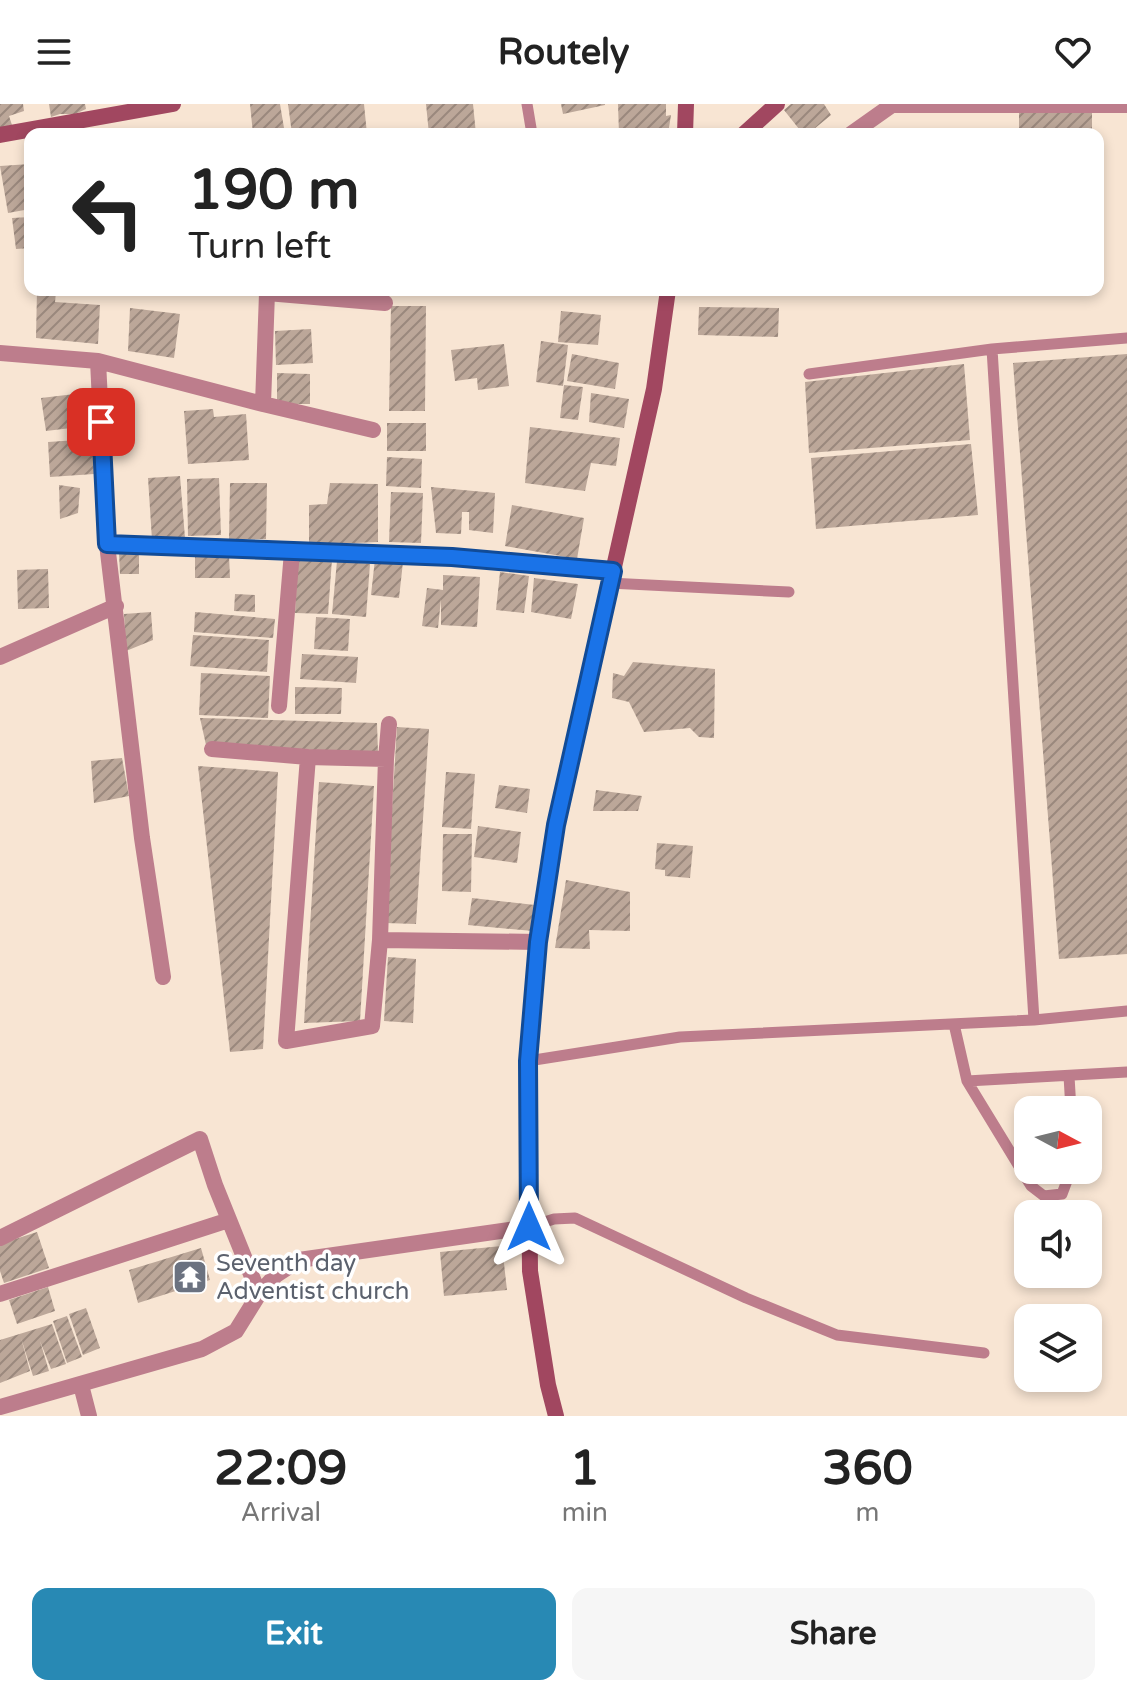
<!DOCTYPE html>
<style>
:root{--surface:#fff;--page:#f6f6f6;--text:#222;--muted:#767676;--accent:#2889b4}
body{margin:0;font-family:"Varela Round",sans-serif;background:var(--page);color:var(--text);height:100vh;display:flex;flex-direction:column;font-size:30px;white-space:nowrap}
*{box-sizing:border-box;margin:0}
p{font-size:26px;color:var(--muted)}
.icon{flex:none;width:44px;height:44px;fill:none;stroke:currentColor;stroke-width:2;stroke-linecap:round;stroke-linejoin:round}
.map{position:relative;height:1312px;overflow:hidden}
.panel{display:flex;flex-direction:column;background:var(--surface);flex:1}
.panel>*{flex:none}
.hud{position:absolute;left:24px;top:24px;width:1080px;height:168px;border-radius:16px;box-shadow:0 4px 12px #0003;background:#fff;color:var(--text);overflow:hidden}
.needle{width:52px;rotate:97deg}
.controls{position:absolute;left:1014px;top:992px;display:grid;gap:16px}
.controls a{display:grid;place-items:center;width:88px;height:88px;border-radius:16px;background:var(--surface);box-shadow:0 4px 12px #0003;font-size:40px}
.pin{position:absolute;display:grid;place-items:center;width:68px;height:68px;color:#fff;margin:-34px;border-radius:16px;box-shadow:0 4px 12px #0006}
.me{position:absolute;width:88px;margin:-44px;rotate:0deg;stroke-linejoin:round;filter:drop-shadow(0 0 6px #0008)}
.turn{display:flex;align-items:center;gap:28px;height:168px;padding:0 32px;font-size:36px}
.turn .icon{width:104px;height:104px;stroke-width:2.5}
.turn b{display:block;font-size:56px;line-height:68px}
.eta{display:flex;justify-content:space-evenly;align-items:center;height:136px;text-align:center}
.eta b{font-size:48px;font-weight:700;line-height:56px}
.primary-button{display:flex;gap:16px;margin-top:auto;padding:16px 32px}
.primary-button a{flex:1;height:92px;border-radius:16px;background:var(--accent);color:#fff;font-size:32px;font-weight:700;line-height:92px;text-align:center}
.primary-button a+a{background:var(--page);color:var(--text)}
header{display:flex;justify-content:space-between;align-items:center;height:104px;padding:0 32px;background:var(--surface);font-size:36px;font-weight:700}
.map>svg:first-child{display:block}
.building{fill:url(#building-hatch)}
.lines{fill:none;stroke-linecap:round;stroke-linejoin:round}
.lane{stroke:#bd7d8c;stroke-width:11}
.street{stroke:#bd7d8c;stroke-width:16}
.secondary{stroke:#a14760;stroke-width:16}
.route-casing{stroke:#114b97;stroke-width:20}
.route{stroke:#1a73e8;stroke-width:14}
.labels{text-anchor:middle;dominant-baseline:central;stroke-width:7;stroke-linejoin:round;paint-order:stroke}
.worship-label{font-size:24px;fill:#5b616d;stroke:#fff;text-anchor:start}
</style>
<header><svg class="icon" aria-label="menu" viewBox="0 0 24 24"><path d="M4 6h16M4 12h16M4 18h16"/></svg>Routely<svg class="icon" aria-label="heart" viewBox="0 0 24 24"><path d="M12 20l-8-8c-3-5 5-10 8-4 3-6 11-1 8 4z"/></svg></header>
<div class="map">
<svg width="1127" height="1312" viewBox="0 0 1127 1312">
<defs>
<pattern id="building-hatch" width="6" height="6" patternUnits="userSpaceOnUse" patternTransform="scale(2)"><rect width="6" height="6" fill="#bca799"/><path d="M-1 1l2-2M0 6l6-6M5 7l2-2" fill="none" stroke="#9a887d"/></pattern>
</defs>
<rect width="100%" height="100%" fill="#f8e5d3"/>
<!-- building -->
<path class="building" d="M 0,0 L 23,0 L 24,7 L 9,12 L 12,21 L 0,24 Z
M 49,0 L 85,0 L 86,5 L 75,10 L 60,10 L 51,13 Z
M 250,0 L 280,0 L 285,30 L 253,30 Z
M 288,0 L 364,0 L 367,30 L 292,30 Z
M 426,0 L 473,0 L 476,30 L 429,30 Z
M 561,0 L 605,0 L 605,1 L 563,10 Z
M 618,0 L 666,0 L 666,12 L 671,11 L 668,30 L 619,30 Z
M 791,0 L 824,0 L 831,11 L 808,30 L 803,30 L 784,6 Z
M 1019,3 L 1092,4 L 1092,30 L 1019,30 Z
M 30,60 L 30,105 L 8,109 L 0,62 Z
M 30,113 L 30,144 L 16,145 L 12,114 Z
M 37,186 L 56,188 L 55,198 L 100,201 L 98,240 L 36,234 Z
M 391,202 L 426,202 L 425,307 L 389,307 Z
M 699,203 L 779,204 L 778,233 L 698,231 Z
M 130,204 L 180,210 L 174,254 L 128,247 Z
M 561,207 L 601,211 L 598,241 L 558,238 Z
M 311,225 L 313,259 L 276,261 L 275,227 Z
M 541,237 L 568,241 L 563,282 L 536,278 Z
M 504,240 L 509,282 L 478,286 L 477,274 L 455,277 L 451,246 Z
M 572,250 L 619,259 L 615,285 L 567,277 Z
M 1127,250 L 1127,850 L 1059,855 L 1013,259 Z
M 964,260 L 970,336 L 809,349 L 805,278 Z
M 277,269 L 310,270 L 310,300 L 277,300 Z
M 564,281 L 583,283 L 578,316 L 560,314 Z
M 83,289 L 88,322 L 46,327 L 41,294 Z
M 591,289 L 629,295 L 624,324 L 589,318 Z
M 213,305 L 214,313 L 246,310 L 249,356 L 188,360 L 184,307 Z
M 387,319 L 426,319 L 426,347 L 387,347 Z
M 530,323 L 620,334 L 616,362 L 591,359 L 585,387 L 525,379 Z
M 92,335 L 94,370 L 50,373 L 48,338 Z
M 971,340 L 978,411 L 816,425 L 811,354 Z
M 387,353 L 422,355 L 421,384 L 386,382 Z
M 180,372 L 185,434 L 152,436 L 148,374 Z
M 219,374 L 221,431 L 188,432 L 187,375 Z
M 230,379 L 267,379 L 266,435 L 229,435 Z
M 330,379 L 378,380 L 378,438 L 309,441 L 309,401 L 327,400 Z
M 59,381 L 80,384 L 78,409 L 60,415 Z
M 431,383 L 495,389 L 493,429 L 469,426 L 469,408 L 462,408 L 461,430 L 436,429 Z
M 391,388 L 423,389 L 421,439 L 389,438 Z
M 512,401 L 584,414 L 577,455 L 505,442 Z
M 139,448 L 139,470 L 120,470 L 119,449 Z
M 229,451 L 230,474 L 195,474 L 195,452 Z
M 298,453 L 332,455 L 328,510 L 295,509 Z
M 375,455 L 403,458 L 399,494 L 371,491 Z
M 337,457 L 370,460 L 366,513 L 332,510 Z
M 48,465 L 49,504 L 18,505 L 17,466 Z
M 500,468 L 529,472 L 524,509 L 496,506 Z
M 443,471 L 480,473 L 477,523 L 441,521 L 441,495 L 438,524 L 422,522 L 427,484 L 443,486 Z
M 534,474 L 578,480 L 571,515 L 531,508 Z
M 235,490 L 255,491 L 255,508 L 234,507 Z
M 151,508 L 153,536 L 126,547 L 124,510 Z
M 195,508 L 275,515 L 273,534 L 194,528 Z
M 316,513 L 350,515 L 348,547 L 314,545 Z
M 193,531 L 269,536 L 267,568 L 190,562 Z
M 302,550 L 358,553 L 356,579 L 300,575 Z
M 633,558 L 715,565 L 714,634 L 699,633 L 690,624 L 644,628 L 629,598 L 612,594 L 613,569 L 624,572 Z
M 201,569 L 270,572 L 268,614 L 199,611 Z
M 295,583 L 342,584 L 341,610 L 295,610 Z
M 200,614 L 377,619 L 378,649 L 206,641 Z
M 397,623 L 429,625 L 416,820 L 385,819 Z
M 122,654 L 129,692 L 94,699 L 91,657 Z
M 198,662 L 278,668 L 263,945 L 230,948 Z
M 446,668 L 475,670 L 471,725 L 442,723 Z
M 319,678 L 374,682 L 360,917 L 304,919 Z
M 499,681 L 530,685 L 527,709 L 495,704 Z
M 596,686 L 642,692 L 638,707 L 593,707 Z
M 478,722 L 521,728 L 517,759 L 474,753 Z
M 443,730 L 472,730 L 471,788 L 442,787 Z
M 657,739 L 693,742 L 690,774 L 665,772 L 665,766 L 655,765 Z
M 566,776 L 630,788 L 630,827 L 589,826 L 590,845 L 555,844 Z
M 472,794 L 535,801 L 533,827 L 468,821 Z
M 388,853 L 416,855 L 413,919 L 384,917 Z
M 37,1128 L 49,1164 L 4,1179 L 0,1167 L 0,1140 Z
M 502,1142 L 507,1186 L 444,1192 L 440,1148 Z
M 201,1144 L 210,1176 L 138,1199 L 129,1166 Z
M 48,1183 L 55,1207 L 17,1220 L 9,1196 Z
M 86,1204 L 100,1244 L 83,1251 L 69,1210 Z
M 67,1212 L 82,1253 L 67,1259 L 53,1217 Z
M 52,1220 L 66,1260 L 51,1265 L 40,1237 L 49,1267 L 33,1272 L 21,1234 L 30,1267 L 0,1279 L 0,1236 Z"/>
<g class="lines">
<!-- lane -->
<path class="lane" d="M 527,0 L 532,30
M 992,245 L 1034,916
M 809,270 L 992,245 L 1127,234
M 609,479 L 789,488
M 954,920 L 967,977 L 1031,1082 L 1044,1092 L 1062,1090 L 1071,1066
M 528,957 L 680,933 L 1034,916 L 1127,907
M 1069,972 L 1071,1006
M 967,977 L 1127,968
M 529,1123 L 554,1115 L 575,1114 L 746,1194 L 837,1231 L 984,1249"/>
<!-- street -->
<path class="street" d="M 851,30 L 892,1 L 1127,1
M 0,249 L 98,257 L 263,300 L 267,189 L 385,199
M 98,257 L 107,440 L 142,734 L 163,873
M 263,300 L 373,326
M 107,440 L 452,453 L 613,467
M 0,553 L 116,502
M 279,602 L 292,448
M 212,645 L 308,653 L 386,655
M 308,653 L 286,937 L 372,922 L 380,836 L 386,655 L 389,620
M 380,836 L 538,838
M 0,1134 L 200,1035 L 215,1081 L 259,1190 L 276,1171 L 299,1156 L 529,1123
M 0,1190 L 229,1116
M 81,1281 L 89,1312
M 0,1303 L 202,1245 L 236,1227 L 259,1190"/>
<!-- secondary -->
<path class="secondary" d="M 685,30 L 686,0
M 744,30 L 777,0
M 0,31 L 173,0
M 556,1312 L 548,1281 L 530,1167 L 528,957 L 538,838 L 556,721 L 654,285 L 668,186"/>
</g>
<g class="lines">
<!-- route casing -->
<g class="route-casing">
<path id="route" d="M 101,318 L 107,440 L 452,453 L 613,467 L 556,721 L 538,838 L 528,957 L 529,1123"/>
</g>
<!-- route -->
<use href="#route" class="route"/>
</g>
<!-- icons -->
<defs>
<g id="temple-square" transform="scale(1.8)"><rect x="-9" y="-9" width="18" height="18" rx="4" fill="#6b7280" stroke="#fff"/><path d="M0-6L5-2H3V0L6.5 2.5H4V6H1.5V3h-3V6H-4V2.5H-6.5L-3 0V-2H-5Z" fill="#fff"/></g>
</defs>
<g fill-rule="evenodd">
<use href="#temple-square" x="190" y="1173"/>
</g>
<g class="labels">
<!-- worship labels -->
<g class="worship-label">
<text x="216" y="1159">Seventh day<tspan x="216" dy="28">Adventist church</tspan></text>
</g>
</g>
</svg>
<div class="controls">
<a><svg class="needle" viewBox="-14 -14 28 28"><path d="M0-13l5 13h-10z" fill="#e53935"/><path d="M0 13l5-13h-10z" fill="#767676"/></svg></a>
<a><svg class="icon" aria-label="sound" viewBox="0 0 24 24"><path d="M4 9h4l5-4v14l-5-4H4zM17 9q2 3 0 6"/></svg></a>
<a><svg class="icon" aria-label="layers" viewBox="0 0 24 24"><path d="M12 4l9 5-9 5-9-5zM3 14l9 5 9-5"/></svg></a>
</div>
<div class="pin" style="left:101px;top:318px;background:#d93025"><svg class="icon" aria-label="arrive" viewBox="0 0 24 24"><path d="M6 21V4h12l-3 4 3 4H6"/></svg></div>
<svg class="me" style="left:529px;top:1123px" viewBox="-20 -20 40 40"><path d="M0-17L14 15 0 8-14 15z" fill="#1a73e8" stroke="#fff" stroke-width="4"/></svg>
<div class="hud">
<div class="turn"><svg class="icon" aria-label="left" viewBox="0 0 24 24"><path d="M17 20v-9H6M10 6l-5 5 5 5"/></svg><div><b>190 m</b>Turn left</div></div>
</div>
</div>
<section class="panel">
<div class="eta">
<div><b>22:09</b><p>Arrival</p></div>
<div><b>1</b><p>min</p></div>
<div><b>360</b><p>m</p></div>
</div>
<div class="primary-button"><a>Exit</a><a>Share</a></div>
</section>
